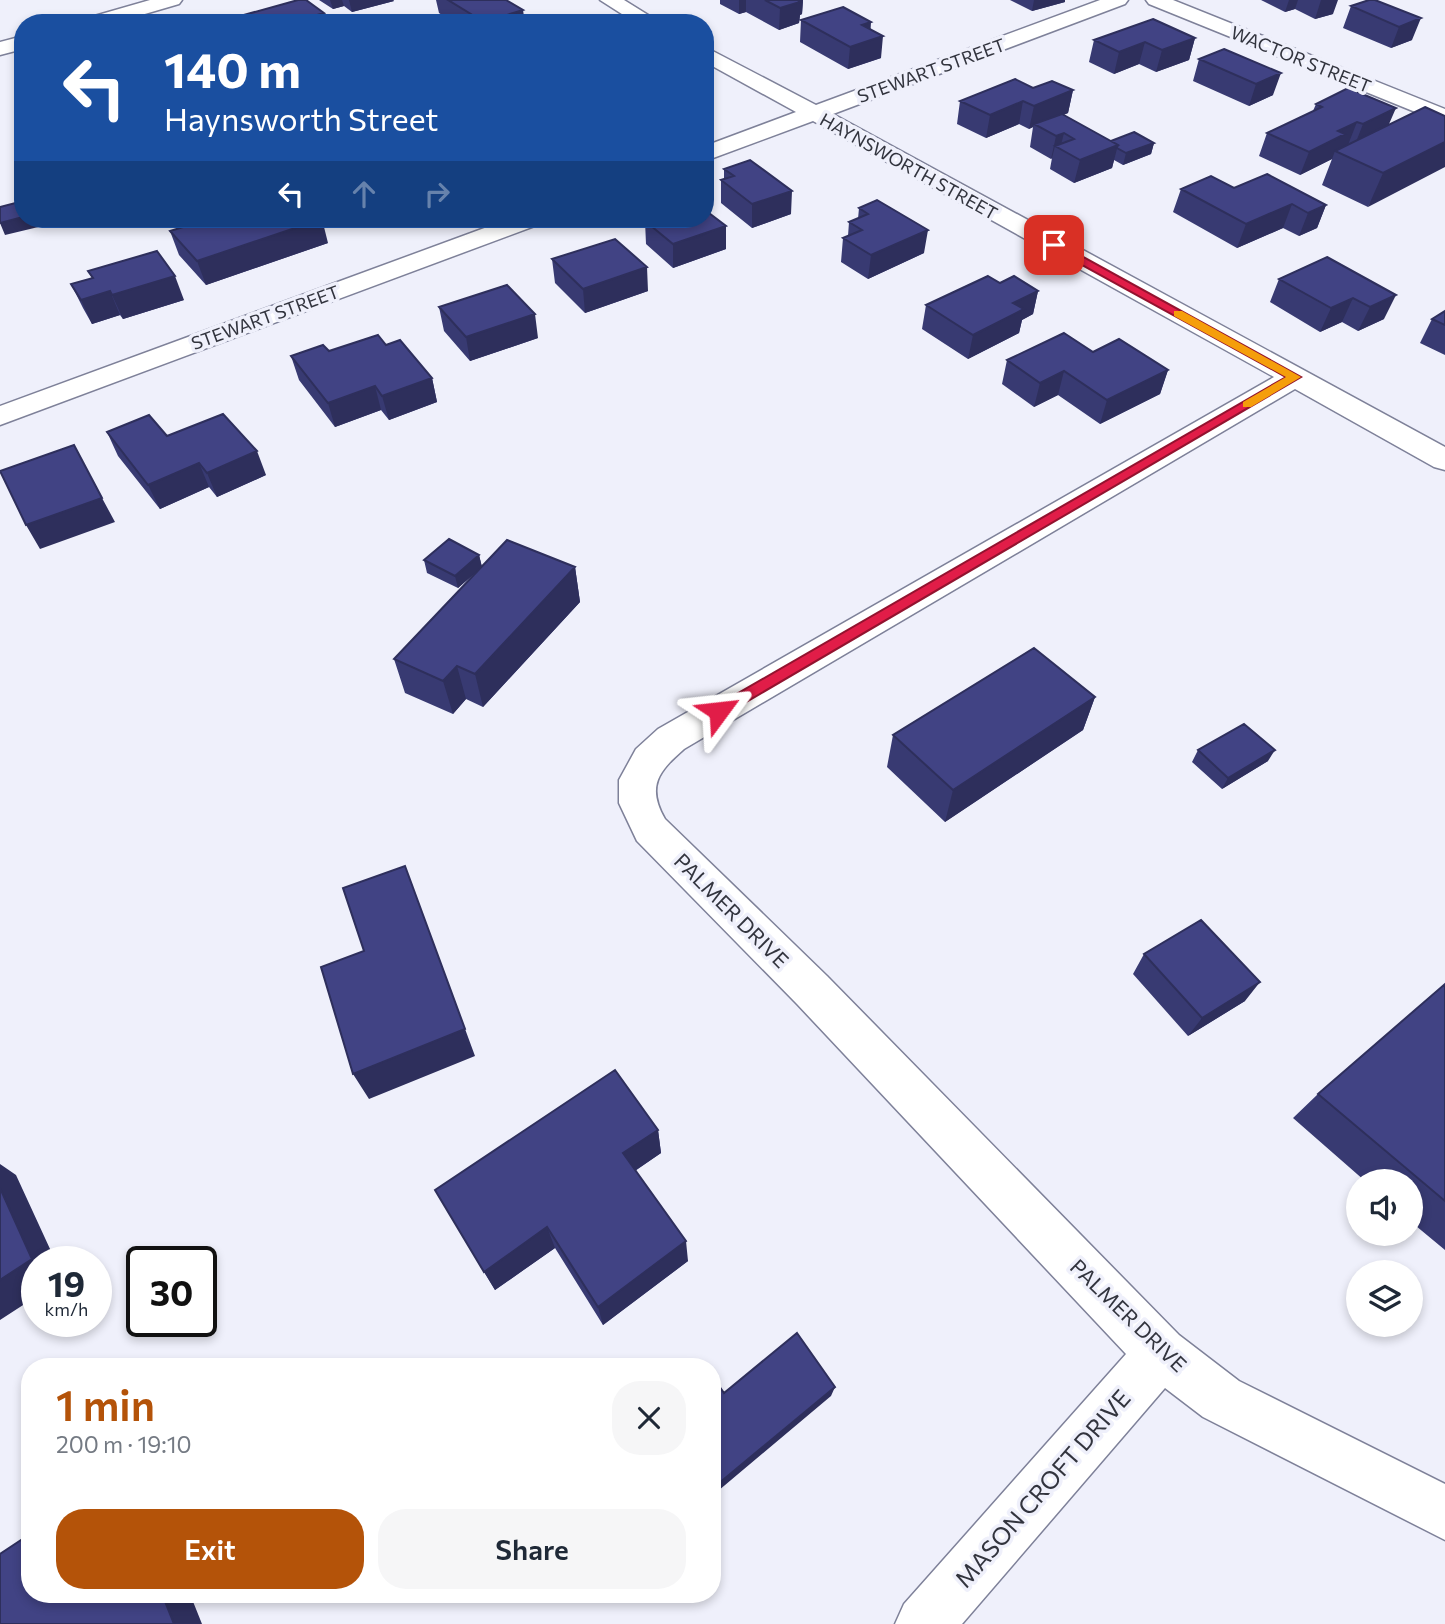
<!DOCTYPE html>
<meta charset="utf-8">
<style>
:root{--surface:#fff;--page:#f6f6f7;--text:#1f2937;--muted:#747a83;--accent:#b45309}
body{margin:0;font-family:Commissioner,sans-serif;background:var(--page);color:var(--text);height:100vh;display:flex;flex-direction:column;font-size:26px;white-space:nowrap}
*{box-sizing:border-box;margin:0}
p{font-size:23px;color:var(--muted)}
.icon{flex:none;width:38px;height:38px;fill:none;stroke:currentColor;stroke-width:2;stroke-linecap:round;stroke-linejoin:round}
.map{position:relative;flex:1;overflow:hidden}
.panel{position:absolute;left:21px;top:1358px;width:700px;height:245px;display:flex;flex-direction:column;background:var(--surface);border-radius:28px;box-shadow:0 4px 10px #0003}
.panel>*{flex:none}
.banner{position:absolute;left:14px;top:14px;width:700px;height:214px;border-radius:28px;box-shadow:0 4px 10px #0003;background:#1a4fa0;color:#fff;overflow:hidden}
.fabs{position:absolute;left:1346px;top:1169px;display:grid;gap:14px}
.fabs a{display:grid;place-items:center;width:77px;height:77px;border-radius:50%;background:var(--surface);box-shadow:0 4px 10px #0003;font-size:35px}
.speed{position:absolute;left:21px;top:1246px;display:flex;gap:14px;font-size:35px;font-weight:700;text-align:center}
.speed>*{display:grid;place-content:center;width:91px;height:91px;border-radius:50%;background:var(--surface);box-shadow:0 4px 10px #0003;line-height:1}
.speed small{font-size:18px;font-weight:400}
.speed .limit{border:4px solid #111;border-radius:10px;background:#fff;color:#111}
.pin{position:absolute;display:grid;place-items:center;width:60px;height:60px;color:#fff;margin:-30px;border-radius:14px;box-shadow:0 4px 10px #0006}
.me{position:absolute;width:77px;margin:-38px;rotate:60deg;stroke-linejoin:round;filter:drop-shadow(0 0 5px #0008)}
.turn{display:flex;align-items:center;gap:24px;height:147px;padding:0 35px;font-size:32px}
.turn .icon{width:91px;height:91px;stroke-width:2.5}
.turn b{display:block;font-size:49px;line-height:60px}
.lanes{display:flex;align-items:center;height:66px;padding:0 35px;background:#0003;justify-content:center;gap:35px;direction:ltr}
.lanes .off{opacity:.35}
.round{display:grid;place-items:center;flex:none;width:74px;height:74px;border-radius:28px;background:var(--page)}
.summary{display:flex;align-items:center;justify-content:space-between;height:119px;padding:0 35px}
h1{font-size:42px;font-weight:600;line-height:52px;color:var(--accent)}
.button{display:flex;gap:14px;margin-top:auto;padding:14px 35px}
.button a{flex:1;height:80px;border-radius:28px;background:var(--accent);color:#fff;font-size:28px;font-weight:600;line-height:80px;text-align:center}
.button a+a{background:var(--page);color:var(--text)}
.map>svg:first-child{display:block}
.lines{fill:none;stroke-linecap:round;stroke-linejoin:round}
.minor-casing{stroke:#7e8199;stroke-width:3}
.minor{fill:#fff;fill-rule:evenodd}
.wall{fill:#383a72}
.shaded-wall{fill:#2e2f5c}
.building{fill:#414384;stroke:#2e2f5c;stroke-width:2}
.route{fill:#e11d48;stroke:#92132f;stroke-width:2}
.slow{fill:#f59e0b}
.labels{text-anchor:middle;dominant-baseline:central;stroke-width:7;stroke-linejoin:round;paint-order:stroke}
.far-street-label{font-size:18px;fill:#32343e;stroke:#eff0fb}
.street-label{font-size:21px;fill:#32343e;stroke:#eff0fb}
.near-street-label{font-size:24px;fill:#32343e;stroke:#eff0fb}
</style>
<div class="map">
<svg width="1445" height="1624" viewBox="0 0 1445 1624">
<rect width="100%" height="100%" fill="#eff0fb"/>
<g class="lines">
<!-- minor casing -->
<g class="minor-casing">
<path id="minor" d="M 150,0 L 182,0 L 179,4 L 114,23 L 81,23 L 84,19 Z
M 600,0 L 624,0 L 661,23 L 636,23 Z
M 1100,0 L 1128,0 L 1125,4 L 833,114 L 1445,447 L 1445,470 L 1434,467 L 1295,389 L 684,749 C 659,771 646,786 665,819 L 827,976 L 1179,1335 L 1239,1381 L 1445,1484 L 1445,1540 L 1203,1417 L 1165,1388 L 962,1624 L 895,1624 L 904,1604 L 1126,1354 L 797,1004 L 637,841 L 619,803 L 619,780 L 636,749 L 658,729 L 1274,377 L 813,121 L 705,161 L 705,146 L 796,112 L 705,62 L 705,47 L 816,105 Z
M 1146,0 L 1173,0 L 1445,109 L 1445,124 L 1149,4 Z
M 23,36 L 23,49 L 0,55 L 0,42 Z
M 509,219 L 543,219 L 540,224 L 0,425 L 0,406 Z"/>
</g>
<!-- minor -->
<use href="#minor" class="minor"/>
</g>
<!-- wall -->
<path class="wall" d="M 319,0 L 393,0 L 394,1 L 352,12 L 344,6 L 333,9 Z
M 436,0 L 506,0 L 525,23 L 454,23 L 439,13 Z
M 720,0 L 803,0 L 802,14 L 800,15 L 799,23 L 779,30 L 746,12 L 739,14 L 720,4 Z
M 1010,0 L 1065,0 L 1065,2 L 1032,11 Z
M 1261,0 L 1321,0 L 1333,14 L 1315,19 L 1295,9 L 1285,12 Z
M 1375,0 L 1412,40 L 1391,48 L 1343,28 L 1351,6 Z
M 801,20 L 871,29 L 881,58 L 848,69 L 800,42 Z
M 1195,38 L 1189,60 L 1156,72 L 1139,64 L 1114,74 L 1089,62 L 1094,40 Z
M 1224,49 L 1273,95 L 1249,106 L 1193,81 L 1199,59 Z
M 1033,88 L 1073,90 L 1068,113 L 1063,115 L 1111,141 L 1154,143 L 1151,154 L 1123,165 L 1114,160 L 1112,168 L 1074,183 L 1050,169 L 1052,158 L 1051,159 L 1030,147 L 1033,127 L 1029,129 L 1019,124 L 986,138 L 957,124 L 960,101 Z
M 1316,104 L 1389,125 L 1425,107 L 1368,207 L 1322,185 L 1332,159 L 1300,175 L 1259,156 L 1267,133 L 1313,111 Z
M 724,169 L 791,214 L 752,228 L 721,203 L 721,180 L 724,179 Z
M 1234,188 L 1326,205 L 1317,228 L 1299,236 L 1283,228 L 1237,248 L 1173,212 L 1181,189 Z
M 859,208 L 924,253 L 868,279 L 841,262 L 843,238 L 848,236 L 849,222 L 858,219 Z
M 645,221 L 726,249 L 673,268 L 646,244 Z
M 170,231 L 328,243 L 206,285 L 179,255 Z
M 1327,257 L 1384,319 L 1358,331 L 1342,322 L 1320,332 L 1270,302 L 1279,279 Z
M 552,259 L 648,291 L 585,313 L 555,283 Z
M 88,271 L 184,300 L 123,319 L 120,315 L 92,324 L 83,308 L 71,284 L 92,278 Z
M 1000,283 L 1038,291 L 1033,314 L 1022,320 L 1019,333 L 968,359 L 922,329 L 926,305 Z
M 439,307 L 538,338 L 470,361 L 444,331 Z
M 1445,311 L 1445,355 L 1420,343 L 1432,319 Z
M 386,345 L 432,378 L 437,402 L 389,420 L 381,410 L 335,427 L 299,380 L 291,356 Z
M 1093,352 L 1168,370 L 1160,394 L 1100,424 L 1058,395 L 1034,407 L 1002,384 L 1007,360 Z
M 107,432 L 167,436 L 266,475 L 217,497 L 209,487 L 160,509 L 118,456 Z
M 479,555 L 482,567 L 458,588 L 427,573 L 424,560 Z
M 575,567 L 580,602 L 483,707 L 466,699 L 453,714 L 405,693 L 394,659 Z
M 1095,697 L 1083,730 L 945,822 L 887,767 L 893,735 Z
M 1198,750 L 1268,761 L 1222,789 L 1192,762 Z
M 1144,954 L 1245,1001 L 1188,1036 L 1133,974 Z
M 1445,984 L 1445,1250 L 1410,1221 L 1410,1181 L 1365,1181 L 1293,1118 L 1318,1094 Z
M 658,1130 L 661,1153 L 635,1171 L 688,1261 L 603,1325 L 555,1248 L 495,1290 L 435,1190 Z"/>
<!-- shaded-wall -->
<path class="shaded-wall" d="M 330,0 L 342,0 L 344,6 L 333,9 Z
M 349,0 L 393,0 L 394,1 L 352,12 Z
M 739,0 L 746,0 L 746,12 L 739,14 Z
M 790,0 L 803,0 L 802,14 L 800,15 L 799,23 L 779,30 L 780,8 Z
M 1034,0 L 1065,0 L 1065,2 L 1032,11 Z
M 1289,0 L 1298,0 L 1295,9 L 1285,12 Z
M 1321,0 L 1338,0 L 1333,14 L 1315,19 Z
M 523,10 L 525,23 L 485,23 L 484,22 Z
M 324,13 L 326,23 L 289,23 Z
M 1421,18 L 1412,40 L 1391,48 L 1399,27 Z
M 871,22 L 870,40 L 883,36 L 881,58 L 848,69 L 850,47 L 862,25 Z
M 1195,38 L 1189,60 L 1156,72 L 1162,50 Z
M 1145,42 L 1139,64 L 1114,74 L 1119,52 Z
M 1281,73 L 1273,95 L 1249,106 L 1256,84 Z
M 1073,90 L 1068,113 L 1037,126 L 1034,124 L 1033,127 L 1029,129 L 1034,106 Z
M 1023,101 L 1019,124 L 986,138 L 990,115 Z
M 1396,108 L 1386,131 L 1354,147 L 1363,124 Z
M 1357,122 L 1348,145 L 1339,149 L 1338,152 L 1335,151 L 1332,159 L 1300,175 L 1309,152 L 1338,131 Z
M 1064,133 L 1060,149 L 1055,146 L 1052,158 L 1051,159 L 1056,136 Z
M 1445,142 L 1445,167 L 1368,207 L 1383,173 Z
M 1154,143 L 1151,154 L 1123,165 L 1126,153 Z
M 1118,145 L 1112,168 L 1074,183 L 1080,160 Z
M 792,191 L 791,214 L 752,228 L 752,204 Z
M 1292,204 L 1283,228 L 1237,248 L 1246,224 Z
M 1326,205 L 1317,228 L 1299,236 L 1308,213 Z
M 23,217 L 23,219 L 53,219 L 55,223 L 5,235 L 0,223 Z
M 322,219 L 328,243 L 206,285 L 197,261 Z
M 726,226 L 726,249 L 673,268 L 673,244 Z
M 928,230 L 924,253 L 868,279 L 871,255 Z
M 647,267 L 648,291 L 585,313 L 583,289 Z
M 175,276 L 184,300 L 123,319 L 112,295 Z
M 110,291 L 120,315 L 92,324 L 81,300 Z
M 1038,291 L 1033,314 L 1022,320 L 1019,333 L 968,359 L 973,335 L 1013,303 Z
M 1396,295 L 1384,319 L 1358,331 L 1370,307 Z
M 1353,298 L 1342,322 L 1320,332 L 1331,308 Z
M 535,314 L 538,338 L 470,361 L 466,337 Z
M 1168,370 L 1160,394 L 1100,424 L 1107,400 Z
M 1064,371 L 1058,395 L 1034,407 L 1040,383 Z
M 432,378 L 437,402 L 389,420 L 382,396 Z
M 375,386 L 381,410 L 335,427 L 328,403 Z
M 257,451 L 266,475 L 217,497 L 207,473 Z
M 199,463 L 209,487 L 160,509 L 148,485 Z
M 102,498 L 115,522 L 40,549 L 26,525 Z
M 479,555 L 482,567 L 458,588 L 455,576 Z
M 575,567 L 580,602 L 483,707 L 475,674 Z
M 457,666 L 466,699 L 453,714 L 443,681 Z
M 1095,697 L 1083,730 L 945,822 L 953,790 Z
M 1275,750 L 1268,761 L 1222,789 L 1228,778 Z
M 405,866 L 475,1056 L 369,1099 L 353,1074 Z
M 1260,982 L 1245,1001 L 1188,1036 L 1202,1018 Z
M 658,1130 L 661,1153 L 627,1176 L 623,1153 Z
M 0,1164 L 16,1175 L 56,1262 L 37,1262 L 37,1296 L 0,1320 Z
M 547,1227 L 555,1248 L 495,1290 L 484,1272 Z
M 686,1241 L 688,1261 L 603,1325 L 598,1307 Z
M 835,1387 L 831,1396 L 712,1496 L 712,1489 Z
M 162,1594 L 190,1594 L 202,1624 L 174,1624 Z"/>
<!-- building -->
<path class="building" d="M 298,0 L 306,0 L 324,13 L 289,23 L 215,23 Z
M 448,0 L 506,0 L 523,10 L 484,22 Z
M 765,0 L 797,0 L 800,2 L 780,8 Z
M 1369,0 L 1375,0 L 1421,18 L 1399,27 L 1351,6 Z
M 843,7 L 871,22 L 862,25 L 883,36 L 850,47 L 801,20 Z
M 1153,19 L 1195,38 L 1162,50 L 1145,42 L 1119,52 L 1094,40 Z
M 1224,49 L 1281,73 L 1256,84 L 1199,59 Z
M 1015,79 L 1033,88 L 1052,81 L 1073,90 L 1034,106 L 1023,101 L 990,115 L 960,101 Z
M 1348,88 L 1396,108 L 1363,124 L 1357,122 L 1338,131 L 1345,134 L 1309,152 L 1267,133 L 1322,107 L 1316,104 Z
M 1425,107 L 1445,116 L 1445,142 L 1383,173 L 1335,151 Z
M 1062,114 L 1118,145 L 1080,160 L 1055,146 L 1074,139 L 1064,133 L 1056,136 L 1034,124 Z
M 1134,132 L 1154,143 L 1126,153 L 1117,148 L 1118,145 L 1111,141 Z
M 750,160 L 792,191 L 752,204 L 721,180 L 734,176 L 724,169 Z
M 1267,174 L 1326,205 L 1308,213 L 1292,204 L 1246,224 L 1181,189 L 1211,176 L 1234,188 Z
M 877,200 L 928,230 L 871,255 L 843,238 L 862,230 L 849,222 L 868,214 L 859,208 Z
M 23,201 L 23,217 L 0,223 L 0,207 Z
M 705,210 L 726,226 L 673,244 L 645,221 L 651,219 L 705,219 Z
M 209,219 L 322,219 L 197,261 L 170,231 Z
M 615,239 L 647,267 L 583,289 L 552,259 Z
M 157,251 L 175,276 L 112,295 L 110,291 L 81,300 L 71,284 L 93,278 L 88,271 Z
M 1327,257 L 1396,295 L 1370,307 L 1353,298 L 1331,308 L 1279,279 Z
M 988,276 L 1000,283 L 1014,276 L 1038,291 L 1013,303 L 1024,309 L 973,335 L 926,305 Z
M 507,285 L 535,314 L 466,337 L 439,307 Z
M 1445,311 L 1445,325 L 1432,319 Z
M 1064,333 L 1093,352 L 1119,339 L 1168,370 L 1107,400 L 1064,371 L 1040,383 L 1007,360 Z
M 378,335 L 386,345 L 400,340 L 432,378 L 382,396 L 375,386 L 328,403 L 291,356 L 323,345 L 329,351 Z
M 223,414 L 257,451 L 207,473 L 199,463 L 148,485 L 107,432 L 149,415 L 167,436 Z
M 74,445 L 102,498 L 26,525 L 0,471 Z
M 449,539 L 479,555 L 455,576 L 424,560 Z
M 507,540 L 575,567 L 475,674 L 457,666 L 443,681 L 394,659 Z
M 1034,648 L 1095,697 L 953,790 L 893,735 Z
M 1244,724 L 1275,750 L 1228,778 L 1198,750 Z
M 405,866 L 465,1029 L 353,1074 L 321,967 L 364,951 L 343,888 Z
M 1201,920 L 1260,982 L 1202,1018 L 1144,954 Z
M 1445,984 L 1445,1201 L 1318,1094 Z
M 615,1070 L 658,1130 L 623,1153 L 686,1241 L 598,1307 L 547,1227 L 484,1272 L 435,1190 Z
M 0,1188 L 32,1259 L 0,1280 Z
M 797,1333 L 835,1387 L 712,1489 L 712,1376 L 724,1393 Z
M 30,1534 L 30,1594 L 162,1594 L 174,1624 L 0,1624 L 0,1554 Z"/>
<!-- route -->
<path class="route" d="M 1051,243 L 1058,243 L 1301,377 L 724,715 L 714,715 L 712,711 L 714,707 L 1286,377 L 1051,248 Z"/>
<!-- slow -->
<path class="slow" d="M 1174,311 L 1182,311 L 1301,377 L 1251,407 L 1243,407 L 1243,402 L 1286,377 L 1174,316 Z"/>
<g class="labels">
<!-- far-street labels -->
<g class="far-street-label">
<text transform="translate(1301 59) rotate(22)">WACTOR STREET</text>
<text transform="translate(931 70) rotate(-20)">STEWART STREET</text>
<text transform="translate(909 166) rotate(29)">HAYNSWORTH STREET</text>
<text transform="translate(265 317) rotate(-20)">STEWART STREET</text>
</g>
<!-- street labels -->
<g class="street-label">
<text transform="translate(732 910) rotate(45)">PALMER DRIVE</text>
<text transform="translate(1129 1315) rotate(44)">PALMER DRIVE</text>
</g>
<!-- near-street labels -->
<g class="near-street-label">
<text transform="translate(1042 1488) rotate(-49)">MASON CROFT DRIVE</text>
</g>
</g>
</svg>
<div class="fabs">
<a><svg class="icon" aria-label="sound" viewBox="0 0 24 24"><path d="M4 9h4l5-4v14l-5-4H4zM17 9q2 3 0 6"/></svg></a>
<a><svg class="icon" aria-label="layers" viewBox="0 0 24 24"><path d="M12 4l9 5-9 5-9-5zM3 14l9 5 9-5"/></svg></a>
</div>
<div class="speed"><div>19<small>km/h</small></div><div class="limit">30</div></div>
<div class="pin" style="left:1054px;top:245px;background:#d93025"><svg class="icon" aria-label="arrive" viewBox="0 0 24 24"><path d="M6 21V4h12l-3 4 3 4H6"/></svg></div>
<svg class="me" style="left:719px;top:711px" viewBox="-20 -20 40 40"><path d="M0-17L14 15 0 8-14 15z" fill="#e11d48" stroke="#fff" stroke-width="4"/></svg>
<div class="banner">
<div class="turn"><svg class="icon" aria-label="left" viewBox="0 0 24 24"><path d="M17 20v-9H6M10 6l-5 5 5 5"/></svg><div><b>140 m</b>Haynsworth Street</div></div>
<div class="lanes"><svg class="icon" aria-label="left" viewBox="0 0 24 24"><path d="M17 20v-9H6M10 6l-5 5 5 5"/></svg><svg class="icon off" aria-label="ahead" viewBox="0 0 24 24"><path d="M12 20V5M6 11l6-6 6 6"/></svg><svg class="icon off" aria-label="right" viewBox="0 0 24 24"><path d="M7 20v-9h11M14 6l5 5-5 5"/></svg></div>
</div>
<section class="panel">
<div class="summary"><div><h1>1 min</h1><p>200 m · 19:10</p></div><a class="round"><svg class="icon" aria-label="close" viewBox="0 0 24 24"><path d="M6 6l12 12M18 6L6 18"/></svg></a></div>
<div class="button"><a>Exit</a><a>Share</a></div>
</section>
</div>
